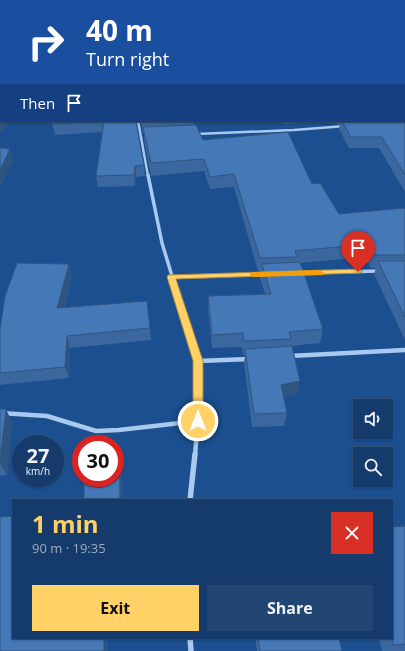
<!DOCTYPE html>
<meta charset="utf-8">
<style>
:root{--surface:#143b6b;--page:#214673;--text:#f1f3f6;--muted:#9dadc1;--line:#33557e;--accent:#ffd166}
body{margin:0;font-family:"Open Sans",sans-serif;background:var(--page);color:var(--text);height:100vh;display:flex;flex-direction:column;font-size:15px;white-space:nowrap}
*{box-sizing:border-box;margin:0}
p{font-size:13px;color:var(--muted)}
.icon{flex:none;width:22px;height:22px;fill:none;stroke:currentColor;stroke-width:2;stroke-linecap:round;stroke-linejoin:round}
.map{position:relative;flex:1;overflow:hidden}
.drawer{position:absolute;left:12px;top:499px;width:381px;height:140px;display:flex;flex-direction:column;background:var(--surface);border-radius:0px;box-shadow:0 1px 3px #0004,0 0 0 1px var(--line)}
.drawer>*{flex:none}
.top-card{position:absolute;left:0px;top:0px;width:405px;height:122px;box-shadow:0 1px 3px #0004,0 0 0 1px var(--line);background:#1a4fa0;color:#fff;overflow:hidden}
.buttons{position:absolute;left:353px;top:399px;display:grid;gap:8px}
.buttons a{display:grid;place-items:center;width:40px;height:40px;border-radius:0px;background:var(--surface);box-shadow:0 1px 3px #0004,0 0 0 1px var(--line);font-size:20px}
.speed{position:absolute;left:12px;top:435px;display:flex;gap:8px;font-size:20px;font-weight:700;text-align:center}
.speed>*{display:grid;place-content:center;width:52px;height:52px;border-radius:50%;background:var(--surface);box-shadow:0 1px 3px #0004,0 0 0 1px var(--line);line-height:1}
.speed small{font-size:10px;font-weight:400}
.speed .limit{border:6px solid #d22;background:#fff;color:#111}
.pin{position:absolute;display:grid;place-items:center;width:34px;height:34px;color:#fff;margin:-41px -17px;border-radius:50% 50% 50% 0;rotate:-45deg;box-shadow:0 0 4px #0007}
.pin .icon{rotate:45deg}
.me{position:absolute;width:44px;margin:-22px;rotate:0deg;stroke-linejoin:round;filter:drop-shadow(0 0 3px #0008)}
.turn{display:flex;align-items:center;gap:14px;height:84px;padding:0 20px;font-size:18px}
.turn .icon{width:52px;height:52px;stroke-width:2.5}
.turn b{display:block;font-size:28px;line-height:34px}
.then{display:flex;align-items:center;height:38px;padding:0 20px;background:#0003;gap:8px;font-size:15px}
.round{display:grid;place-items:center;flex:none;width:42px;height:42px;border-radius:0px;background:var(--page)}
.overview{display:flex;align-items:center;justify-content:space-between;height:68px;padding:0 20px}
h1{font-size:24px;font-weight:700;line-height:30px;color:var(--accent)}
.cta{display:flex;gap:8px;margin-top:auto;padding:8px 20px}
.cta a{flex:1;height:46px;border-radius:0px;background:var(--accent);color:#111;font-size:16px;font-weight:700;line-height:46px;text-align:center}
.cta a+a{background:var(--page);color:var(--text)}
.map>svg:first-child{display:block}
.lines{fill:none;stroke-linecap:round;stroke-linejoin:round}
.street-far3{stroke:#a9c9ee;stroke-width:2.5}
.street-far2{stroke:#a9c9ee;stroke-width:3.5}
.street-far1{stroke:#a9c9ee;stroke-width:4.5}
.street{stroke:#a9c9ee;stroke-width:5.5}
.wall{fill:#3a679d}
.shaded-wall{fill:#305480}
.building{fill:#4478b7;stroke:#305480}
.route{fill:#ffd166;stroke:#a68842}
.slow{fill:#f59e0b}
</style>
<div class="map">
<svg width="405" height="651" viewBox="0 0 405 651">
<rect width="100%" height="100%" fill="#1b4f8f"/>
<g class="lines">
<!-- street-far3 -->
<path class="street-far3" d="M 138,121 L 148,176
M 196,134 L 294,130 L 345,126"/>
<!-- street-far2 -->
<path class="street-far2" d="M 148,175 L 162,243 L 179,299
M 299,273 L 379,271
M 171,277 L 265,274"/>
<!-- street-far1 -->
<path class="street-far1" d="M 179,298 L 198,361 L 198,421 L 195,455
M 290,356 L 405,350
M 198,361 L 250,359
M 0,413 L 47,416 L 96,431 L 119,430 L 198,421"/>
<!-- street -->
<path class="street" d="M 190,500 L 195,454
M 190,638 L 191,651"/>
</g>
<!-- wall -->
<path class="wall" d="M 0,0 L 191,0 L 191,1 L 1,1 L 1,121 L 10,121 L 0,133 Z
M 193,0 L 405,0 L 405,192 L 379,148 L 349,148 L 339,129 L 340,124 L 336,124 L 335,121 L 284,124 L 284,121 L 404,121 L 404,1 L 193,1 Z
M 53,121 L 136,121 L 137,127 L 144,165 L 145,176 L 136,177 L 135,186 L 98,187 L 96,176 L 102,132 L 55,135 L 52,124 Z
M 141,121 L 194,121 L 194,125 L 203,140 L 312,184 L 339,214 L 405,209 L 405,340 L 374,274 L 376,268 L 371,268 L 366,257 L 300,263 L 323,329 L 320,343 L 290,346 L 297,394 L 283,397 L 287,413 L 284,426 L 252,427 L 244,362 L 245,355 L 243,355 L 242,347 L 212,348 L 208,310 L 208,296 L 265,294 L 260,278 L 261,271 L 258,271 L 234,187 L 210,189 L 204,171 L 151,176 L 144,139 L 144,133 L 143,133 Z
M 72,276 L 64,308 L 147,301 L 151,340 L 70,348 L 69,378 L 0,385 L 0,329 Z
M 0,409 L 12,422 L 7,475 L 0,476 Z
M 121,456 L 122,500 L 84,500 Z
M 405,526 L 405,651 L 382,651 L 379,638 L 392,638 Z
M 255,638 L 339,638 L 342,651 L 257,651 Z"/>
<!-- shaded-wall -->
<path class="shaded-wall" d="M 1,118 L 1,121 L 10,121 L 0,133 L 0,119 Z
M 10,149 L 13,160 L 0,188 L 0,170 Z
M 135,166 L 136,177 L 135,186 L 134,175 Z
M 69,264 L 72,276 L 60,320 L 57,308 Z
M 67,336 L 70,348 L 69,378 L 65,367 Z
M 300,381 L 297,394 L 278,398 L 281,385 Z
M 6,409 L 12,422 L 7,475 L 0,463 Z
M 119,444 L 121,456 L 122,500 L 120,500 L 120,498 Z
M 104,638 L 108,638 L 108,651 L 104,651 Z"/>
<!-- building -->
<path class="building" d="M 0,0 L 141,0 L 140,1 L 1,1 L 1,118 L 0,119 Z
M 210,0 L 405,0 L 405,108 L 404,108 L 404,1 L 234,1 Z
M 404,113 L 405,113 L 405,175 L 382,137 L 351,137 L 342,121 L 404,121 Z
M 53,121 L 136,121 L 144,165 L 135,166 L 134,175 L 96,176 L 104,121 L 52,124 Z
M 142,121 L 178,121 L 142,122 Z
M 196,125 L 203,140 L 288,132 L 312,184 L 320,183 L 339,214 L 404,208 L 405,209 L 405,255 L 375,255 L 369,244 L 295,251 L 297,257 L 260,258 L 234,174 L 210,177 L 204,159 L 151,163 L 143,127 Z
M 0,148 L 10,149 L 0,170 Z
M 378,261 L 405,261 L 405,317 Z
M 300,262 L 323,329 L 289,332 L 291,339 L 244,341 L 243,333 L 212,335 L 208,296 L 271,294 L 262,264 Z
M 17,263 L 69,264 L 57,308 L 147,301 L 150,328 L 67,336 L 65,367 L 0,373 L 0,329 L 5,296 Z
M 292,346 L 300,381 L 281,385 L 287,413 L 254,414 L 245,349 Z
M 0,409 L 6,409 L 0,462 Z
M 115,444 L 119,444 L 120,498 L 100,500 L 84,500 L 84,478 L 115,478 Z
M 13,516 L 13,574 L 12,580 L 13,579 L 13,638 L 104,638 L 104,651 L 0,651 L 0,517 Z
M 405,526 L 405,644 L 393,645 L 392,638 L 392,527 Z
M 258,638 L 339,638 L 342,651 L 260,651 Z"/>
<!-- route -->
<path class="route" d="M 358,269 L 361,270 L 362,272 L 361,273 L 176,279 L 203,361 L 203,421 L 202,424 L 198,425 L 194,424 L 193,421 L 193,361 L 167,277 L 168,275 Z"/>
<!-- slow -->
<path class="slow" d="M 320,270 L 324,273 L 323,275 L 253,277 L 249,274 L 253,272 Z"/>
</svg>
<div class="buttons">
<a><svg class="icon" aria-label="sound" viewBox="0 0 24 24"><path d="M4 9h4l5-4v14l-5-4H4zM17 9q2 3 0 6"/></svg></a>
<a><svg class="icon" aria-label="search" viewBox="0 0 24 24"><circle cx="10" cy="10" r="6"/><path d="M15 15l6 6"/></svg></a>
</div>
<div class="speed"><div>27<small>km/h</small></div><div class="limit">30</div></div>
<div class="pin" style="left:358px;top:272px;background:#d93025"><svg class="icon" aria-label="arrive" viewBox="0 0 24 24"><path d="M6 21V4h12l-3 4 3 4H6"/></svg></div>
<svg class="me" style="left:198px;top:421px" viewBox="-20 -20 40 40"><circle r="17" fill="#ffd166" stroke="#fff" stroke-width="3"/><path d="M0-11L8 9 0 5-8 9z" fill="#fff"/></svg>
<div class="top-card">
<div class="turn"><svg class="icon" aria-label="right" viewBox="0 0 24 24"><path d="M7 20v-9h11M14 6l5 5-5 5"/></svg><div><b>40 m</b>Turn right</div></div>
<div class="then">Then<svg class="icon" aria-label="arrive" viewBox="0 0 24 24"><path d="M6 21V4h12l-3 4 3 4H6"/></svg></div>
</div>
<section class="drawer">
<div class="overview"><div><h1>1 min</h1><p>90 m · 19:35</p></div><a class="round" style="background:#d93025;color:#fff"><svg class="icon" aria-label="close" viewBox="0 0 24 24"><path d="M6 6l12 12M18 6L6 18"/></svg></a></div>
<div class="cta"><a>Exit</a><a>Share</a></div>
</section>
</div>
